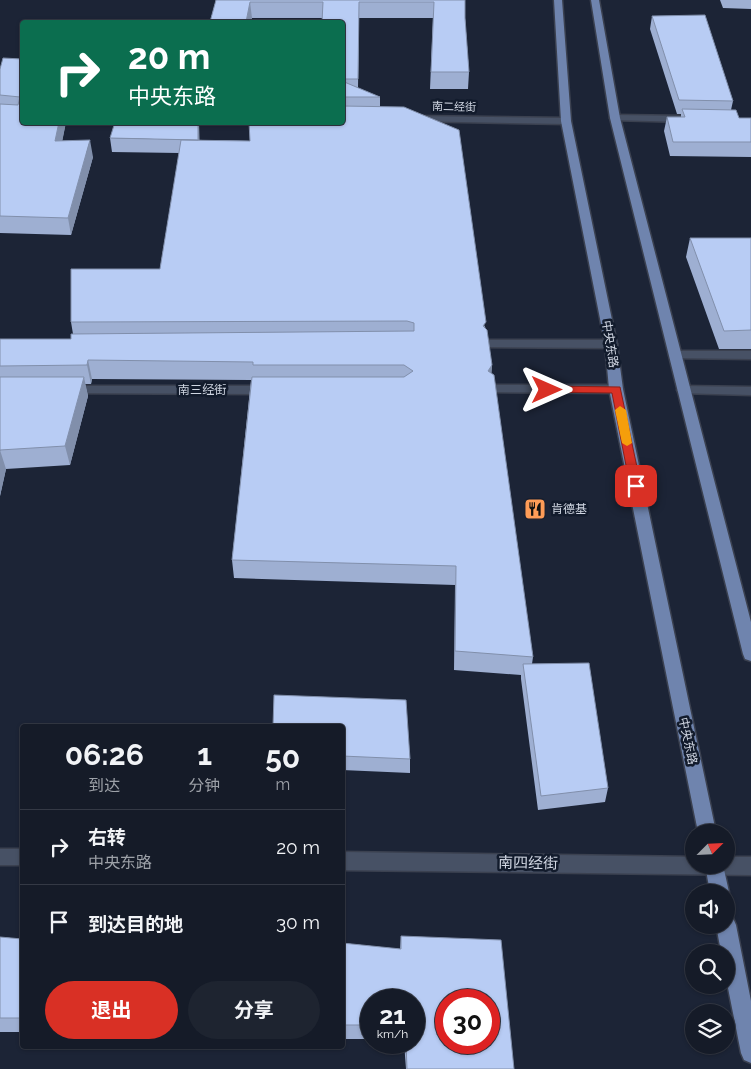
<!DOCTYPE html>
<html lang="zh">
<meta charset="utf-8">
<style>
:root{--surface:#151b28;--page:#1e2430;--text:#f1f3f6;--muted:#9da1a8;--line:#343945;--accent:#d93025}
body{margin:0;font-family:Raleway,"Noto Sans SC",sans-serif;background:var(--page);color:var(--text);height:100vh;display:flex;flex-direction:column;font-size:19px;white-space:nowrap}
*{box-sizing:border-box;margin:0}
p{font-size:16px;color:var(--muted)}
.icon{flex:none;width:28px;height:28px;fill:none;stroke:currentColor;stroke-width:2;stroke-linecap:round;stroke-linejoin:round}
.map{position:relative;flex:1;overflow:hidden}
.sheet{position:absolute;left:20px;top:724px;width:325px;height:325px;display:flex;flex-direction:column;background:var(--surface);border-radius:5px;box-shadow:0 1px 4px #0004,0 0 0 1px var(--line)}
.sheet>*{flex:none}
.guide{position:absolute;left:20px;top:20px;width:325px;height:105px;border-radius:5px;box-shadow:0 1px 4px #0004,0 0 0 1px var(--line);background:#0b6e4f;color:#fff;overflow:hidden}
.needle{width:32px;rotate:66deg}
.controls{position:absolute;left:685px;top:824px;display:grid;gap:10px}
.controls a{display:grid;place-items:center;width:50px;height:50px;border-radius:50%;background:var(--surface);box-shadow:0 1px 4px #0004,0 0 0 1px var(--line);font-size:25px}
.speed{position:absolute;left:360px;top:989px;display:flex;gap:10px;font-size:25px;font-weight:700;text-align:center}
.speed>*{display:grid;place-content:center;width:65px;height:65px;border-radius:50%;background:var(--surface);box-shadow:0 1px 4px #0004,0 0 0 1px var(--line);line-height:1}
.speed small{font-size:12px;font-weight:400}
.speed .limit{border:8px solid #d22;background:#fff;color:#111}
.pin{position:absolute;display:grid;place-items:center;width:42px;height:42px;color:#fff;margin:-21px;border-radius:10px;box-shadow:0 2px 8px #0006}
.me{position:absolute;width:55px;margin:-28px;rotate:90deg;stroke-linejoin:round;filter:drop-shadow(0 0 4px #0008)}
.turn{display:flex;align-items:center;gap:18px;height:105px;padding:0 25px;font-size:22px}
.turn .icon{width:65px;height:65px;stroke-width:2.5}
.turn b{display:block;font-size:35px;line-height:42px}
.eta{display:flex;justify-content:space-evenly;align-items:center;height:85px;text-align:center}
.eta b{font-size:30px;font-weight:700;line-height:35px}
.cta{display:flex;gap:10px;margin-top:auto;padding:10px 25px}
.cta a{flex:1;height:58px;border-radius:30px;background:var(--accent);color:#fff;font-size:20px;font-weight:700;line-height:58px;text-align:center}
.cta a+a{background:var(--page);color:var(--text)}
ul{padding:0;list-style:none}
li{display:flex;align-items:center;gap:15px;height:75px;padding:0 25px;border-top:1px solid var(--line)}
li div{flex:1}
li b{display:block;font-size:19px}
li em{font-style:normal}
.map>svg:first-child{display:block}
.lines{fill:none;stroke-linecap:round;stroke-linejoin:round}
.street-casing{stroke:#3b4150;stroke-width:3}
.primary-casing{stroke:#3b4150;stroke-width:3}
.street{fill:#475165;fill-rule:evenodd}
.primary{fill:#6f84ae;fill-rule:evenodd}
.wall{fill:#9eafd2}
.shaded-wall{fill:#818fab}
.building{fill:#b8ccf4;stroke:#818fab;fill-rule:evenodd}
.route{fill:#d93025;stroke:#8d1f18}
.slow{fill:#f59e0b}
.labels{text-anchor:middle;dominant-baseline:central;stroke-width:5;stroke-linejoin:round;paint-order:stroke}
.far-street-label{font-size:11px;fill:#d0d6e2;stroke:#121b2c}
.street-label{font-size:12px;fill:#d0d6e2;stroke:#121b2c}
.poi-label{font-size:12px;fill:#d0d6e2;stroke:#121b2c;text-anchor:start}
.near-street-label{font-size:15px;fill:#d0d6e2;stroke:#121b2c}
</style>
<div class="map">
<svg width="751" height="1069" viewBox="0 0 751 1069">
<rect width="100%" height="100%" fill="#1c2436"/>
<g class="lines">
<!-- street casing -->
<g class="street-casing">
<path id="street" d="M 615,115 L 687,116 L 692,119 L 687,122 L 611,120 L 610,118 Z
M 414,116 L 566,118 L 571,121 L 566,124 L 410,121 L 410,117 Z
M 489,340 L 611,340 L 617,344 L 611,348 L 484,347 L 483,344 Z
M 675,351 L 751,351 L 751,359 L 670,358 L 669,355 L 670,352 Z
M 495,385 L 616,385 L 623,389 L 616,393 L 490,392 L 488,389 L 490,386 Z
M 66,386 L 271,386 L 278,390 L 271,394 L 61,393 L 59,390 L 61,387 Z
M 684,386 L 751,387 L 751,395 L 679,393 L 677,390 Z
M 0,849 L 22,849 L 22,865 L 0,865 Z
M 342,852 L 694,857 L 694,865 L 726,865 L 726,857 L 751,857 L 751,875 L 342,870 Z"/>
</g>
<!-- primary casing -->
<g class="primary-casing">
<path id="primary" d="M 554,0 L 562,0 L 571,121 L 617,344 L 623,389 L 716,832 L 698,832 L 609,389 L 605,344 L 561,121 Z
M 591,0 L 599,0 L 620,118 L 751,622 L 751,661 L 745,659 L 743,654 L 610,118 Z
M 705,865 L 723,865 L 729,892 L 726,897 L 726,892 L 710,892 Z
M 726,916 L 733,918 L 736,925 L 751,1001 L 751,1063 L 744,1060 L 741,1053 L 726,978 L 726,952 L 721,952 L 716,925 L 726,925 Z"/>
</g>
<!-- street -->
<use href="#street" class="street"/>
<!-- primary -->
<use href="#primary" class="primary"/>
</g>
<!-- wall -->
<path class="wall" d="M 216,0 L 465,0 L 465,18 L 469,72 L 468,89 L 430,89 L 433,18 L 359,18 L 358,88 L 380,97 L 380,107 L 486,329 L 492,365 L 491,374 L 533,657 L 532,664 L 608,788 L 605,802 L 538,810 L 521,679 L 521,675 L 454,670 L 455,585 L 234,578 L 232,560 L 251,380 L 92,379 L 91,384 L 85,384 L 88,396 L 70,465 L 6,469 L 0,496 L 0,339 L 71,339 L 73,334 L 71,322 L 160,269 L 179,153 L 112,152 L 110,138 L 250,141 L 342,122 L 342,22 L 322,18 L 252,18 L 251,22 L 210,22 Z
M 720,0 L 751,0 L 751,9 L 723,8 Z
M 652,16 L 733,101 L 731,110 L 739,118 L 751,118 L 751,157 L 670,156 L 664,131 L 667,117 L 681,117 L 681,114 L 677,114 L 650,29 Z
M 0,69 L 66,122 L 62,141 L 93,157 L 71,235 L 0,233 Z
M 690,238 L 751,238 L 751,349 L 719,349 L 686,257 Z
M 342,726 L 410,759 L 410,773 L 342,770 Z
M 401,936 L 514,1069 L 406,1069 L 404,1042 L 414,1042 L 414,1000 L 371,1000 L 371,1039 L 342,1039 L 342,943 L 400,949 Z
M 0,937 L 22,939 L 22,1032 L 0,1032 Z"/>
<!-- shaded-wall -->
<path class="shaded-wall" d="M 250,2 L 252,18 L 251,22 L 246,22 Z
M 59,122 L 66,122 L 59,158 L 55,141 Z
M 198,122 L 199,122 L 200,153 L 198,140 Z
M 90,140 L 93,157 L 71,235 L 68,218 Z
M 88,360 L 92,379 L 91,384 L 87,365 Z
M 492,365 L 491,384 L 488,371 Z
M 84,377 L 88,396 L 70,465 L 65,446 Z
M 0,450 L 6,469 L 0,496 Z"/>
<!-- building -->
<path class="building" d="M 216,0 L 465,0 L 465,18 L 469,72 L 431,72 L 434,2 L 359,2 L 358,79 L 342,79 L 342,22 L 322,22 L 323,2 L 250,2 L 246,22 L 210,22 Z
M 705,15 L 733,101 L 679,100 L 652,16 Z
M 3,58 L 22,59 L 22,122 L 59,122 L 55,141 L 90,140 L 68,218 L 0,216 L 0,104 L 18,105 L 20,97 L 0,95 L 0,69 Z
M 342,81 L 380,97 L 342,97 Z
M 342,106 L 404,107 L 459,130 L 486,322 L 483,326 L 487,330 L 492,365 L 488,371 L 494,375 L 533,657 L 455,651 L 456,566 L 232,560 L 252,377 L 404,377 L 413,371 L 404,365 L 253,365 L 253,362 L 88,360 L 87,365 L 0,366 L 0,339 L 71,339 L 71,334 L 414,331 L 414,323 L 407,321 L 71,322 L 71,269 L 160,269 L 181,140 L 250,141 L 249,122 L 342,122 Z
M 682,109 L 736,110 L 739,118 L 751,118 L 751,142 L 673,142 L 667,117 L 685,117 Z
M 115,122 L 198,122 L 198,140 L 110,138 Z
M 690,238 L 751,238 L 751,330 L 724,331 Z
M 0,377 L 84,377 L 65,446 L 0,450 L 0,451 Z
M 589,663 L 608,788 L 541,796 L 523,664 Z
M 274,695 L 406,700 L 410,759 L 342,756 L 342,726 L 273,726 Z
M 401,936 L 501,940 L 514,1069 L 407,1069 L 406,1042 L 414,1042 L 414,1000 L 371,1000 L 371,1025 L 342,1025 L 342,943 L 401,949 ZM 446,1000 L 489,1000 L 489,1042 L 446,1042 Z
M 0,937 L 22,939 L 22,1018 L 0,1018 Z"/>
<!-- route -->
<path class="route" d="M 547,386 L 620,387 L 641,486 L 640,488 L 632,488 L 630,486 L 612,393 L 544,392 L 542,390 Z"/>
<!-- slow -->
<path class="slow" d="M 620,406 L 626,410 L 632,443 L 627,446 L 622,443 L 615,410 Z"/>
<!-- icons -->
<defs>
<g id="restaurant-square" transform="scale(1.125)"><rect x="-9" y="-9" width="18" height="18" rx="4" fill="#fe9c57" stroke="#121b2c"/><path d="M-5-6h1v4h1v-4h1v4h1v-4h1v5L-1.5 .5V6h-2V.5L-5-1ZM5-6V6H3V1.5H1.5Q1.5-4 5-6Z" fill="#111"/></g>
</defs>
<g fill-rule="evenodd">
<use href="#restaurant-square" x="535" y="509"/>
</g>
<g class="labels">
<!-- far-street labels -->
<g class="far-street-label">
<text transform="translate(454 107) rotate(1)">南二经街</text>
</g>
<!-- street labels -->
<g class="street-label">
<text transform="translate(610 344) rotate(81)">中央东路</text>
<text x="202" y="390">南三经街</text>
<text transform="translate(688 741) rotate(78)">中央东路</text>
</g>
<!-- poi labels -->
<g class="poi-label">
<text x="551" y="509">肯德基</text>
</g>
<!-- near-street labels -->
<g class="near-street-label">
<text transform="translate(528 863) rotate(1)">南四经街</text>
</g>
</g>
</svg>
<div class="controls">
<a><svg class="needle" viewBox="-14 -14 28 28"><path d="M0-13l5 13h-10z" fill="#e53935"/><path d="M0 13l5-13h-10z" fill="#9da1a8"/></svg></a>
<a><svg class="icon" aria-label="sound" viewBox="0 0 24 24"><path d="M4 9h4l5-4v14l-5-4H4zM17 9q2 3 0 6"/></svg></a>
<a><svg class="icon" aria-label="search" viewBox="0 0 24 24"><circle cx="10" cy="10" r="6"/><path d="M15 15l6 6"/></svg></a>
<a><svg class="icon" aria-label="layers" viewBox="0 0 24 24"><path d="M12 4l9 5-9 5-9-5zM3 14l9 5 9-5"/></svg></a>
</div>
<div class="speed"><div>21<small>km/h</small></div><div class="limit">30</div></div>
<div class="pin" style="left:636px;top:486px;background:#d93025"><svg class="icon" aria-label="arrive" viewBox="0 0 24 24"><path d="M6 21V4h12l-3 4 3 4H6"/></svg></div>
<svg class="me" style="left:547px;top:390px" viewBox="-20 -20 40 40"><path d="M0-17L14 15 0 8-14 15z" fill="#d93025" stroke="#fff" stroke-width="4"/></svg>
<div class="guide">
<div class="turn"><svg class="icon" aria-label="right" viewBox="0 0 24 24"><path d="M7 20v-9h11M14 6l5 5-5 5"/></svg><div><b>20 m</b>中央东路</div></div>
</div>
<section class="sheet">
<div class="eta">
<div><b>06:26</b><p>到达</p></div>
<div><b>1</b><p>分钟</p></div>
<div><b>50</b><p>m</p></div>
</div>
<ul>
<li><svg class="icon" aria-label="right" viewBox="0 0 24 24"><path d="M7 20v-9h11M14 6l5 5-5 5"/></svg><div><b>右转</b><p>中央东路</p></div><em>20 m</em></li>
<li><svg class="icon" aria-label="arrive" viewBox="0 0 24 24"><path d="M6 21V4h12l-3 4 3 4H6"/></svg><div><b>到达目的地</b></div><em>30 m</em></li>
</ul>
<div class="cta"><a>退出</a><a>分享</a></div>
</section>
</div>
